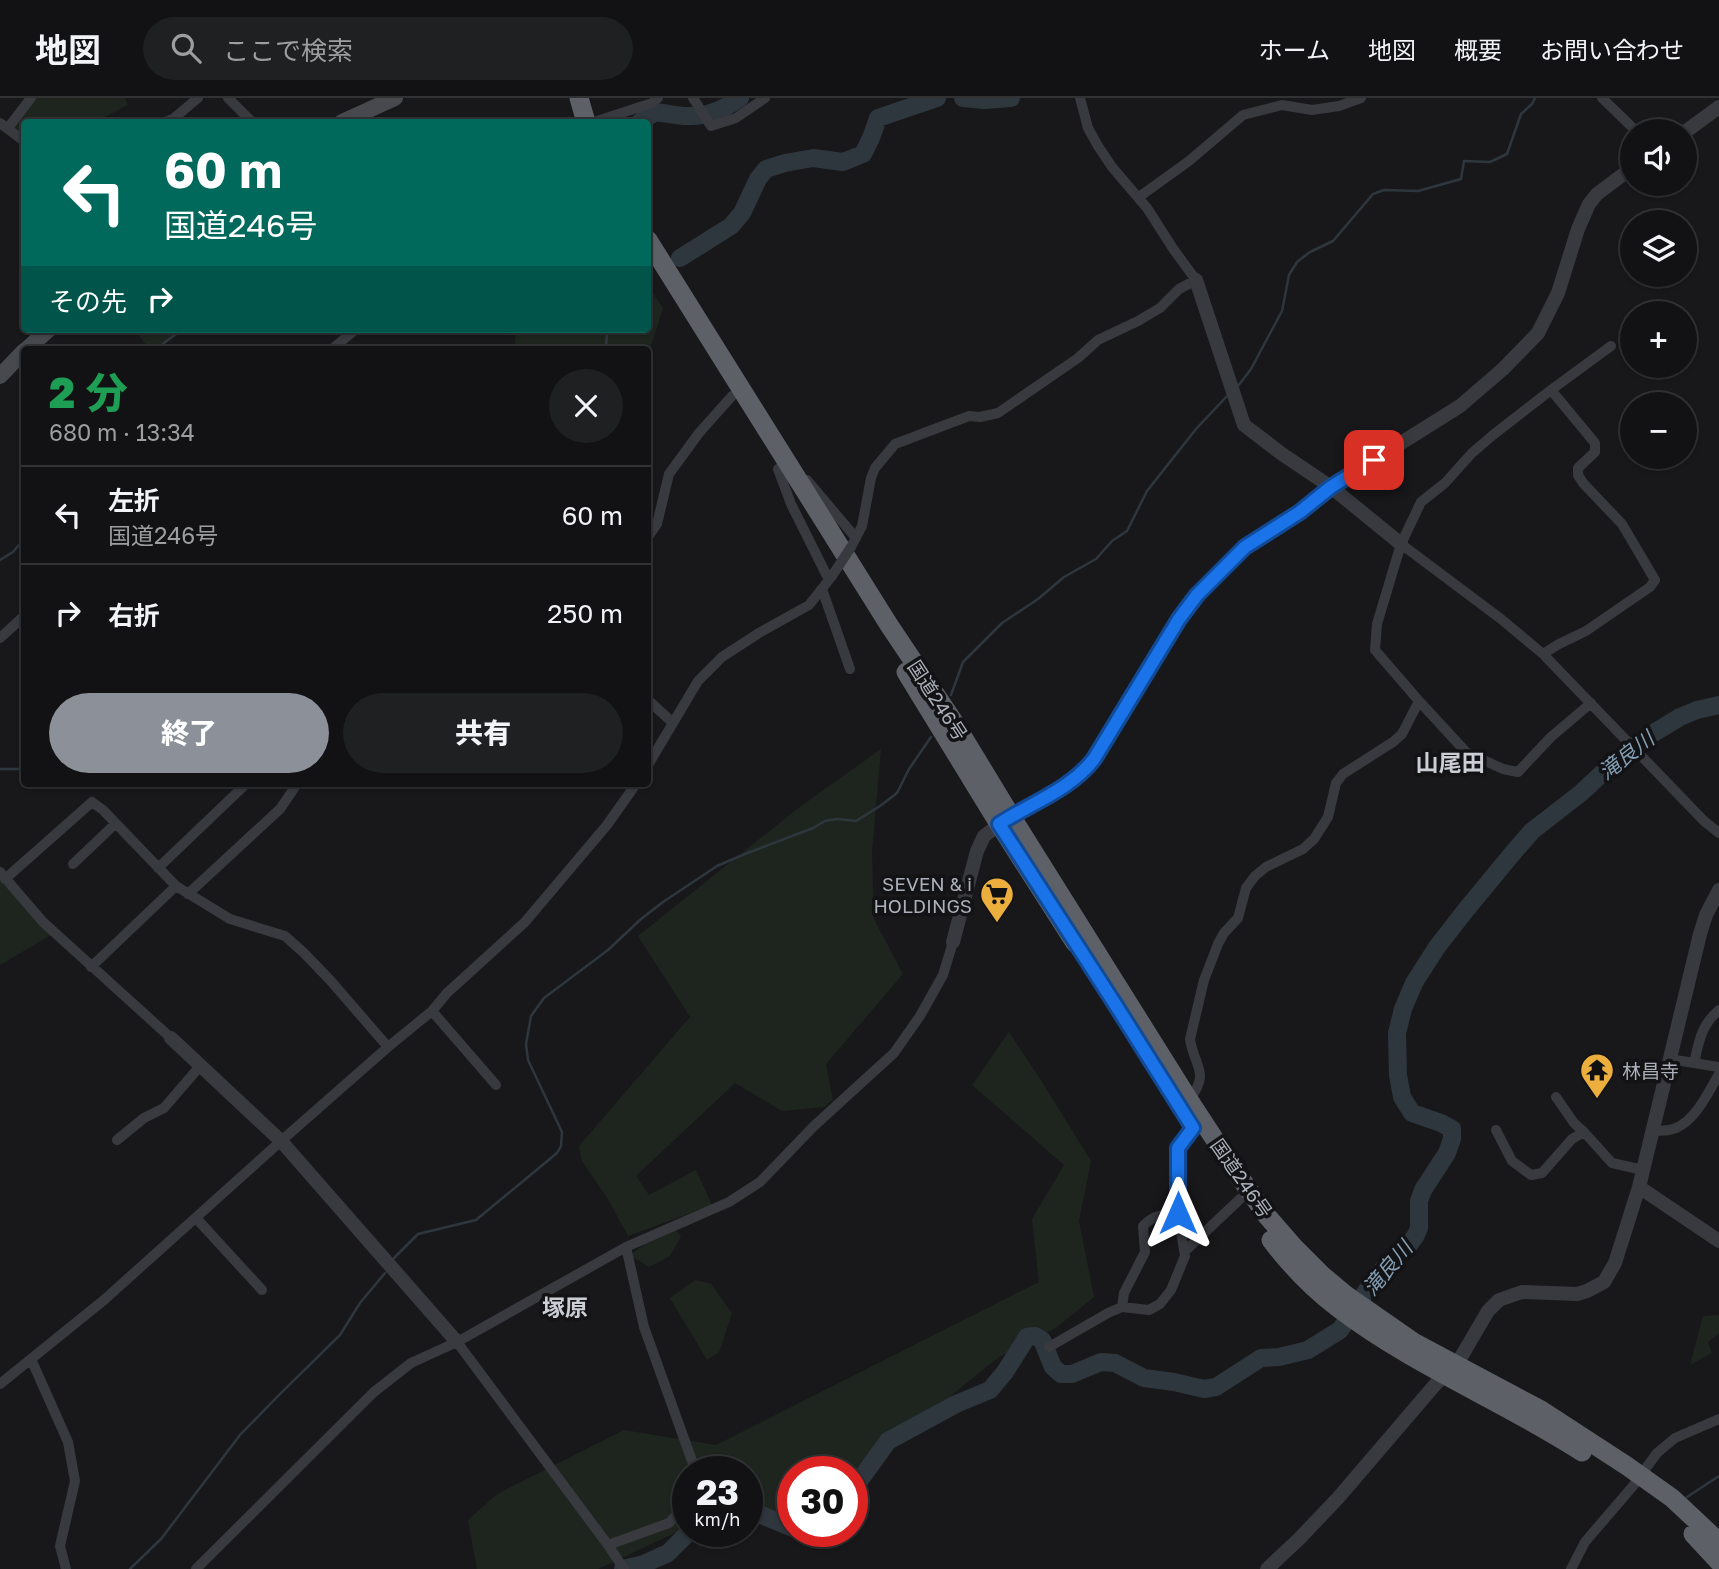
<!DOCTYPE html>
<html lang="ja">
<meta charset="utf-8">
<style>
:root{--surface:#121214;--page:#1f2022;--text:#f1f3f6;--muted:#9c9ea0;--line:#313234;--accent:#8c9099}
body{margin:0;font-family:"Golos Text","Noto Sans JP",sans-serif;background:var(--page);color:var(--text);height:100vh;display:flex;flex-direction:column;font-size:26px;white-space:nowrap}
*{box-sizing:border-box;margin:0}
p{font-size:23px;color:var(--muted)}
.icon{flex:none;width:38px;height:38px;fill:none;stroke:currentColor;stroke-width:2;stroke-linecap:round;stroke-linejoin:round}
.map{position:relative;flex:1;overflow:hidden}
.side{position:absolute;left:21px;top:248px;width:630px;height:441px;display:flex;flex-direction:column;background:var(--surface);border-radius:7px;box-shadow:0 2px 5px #0004,0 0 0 2px var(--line)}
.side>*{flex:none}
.guide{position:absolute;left:21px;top:21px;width:630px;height:214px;border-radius:7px;box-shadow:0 2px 5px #0004,0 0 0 2px var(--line);background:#00695c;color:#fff;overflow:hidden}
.buttons{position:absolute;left:1620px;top:21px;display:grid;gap:14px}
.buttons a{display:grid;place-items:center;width:77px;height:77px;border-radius:50%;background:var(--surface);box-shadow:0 2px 5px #0004,0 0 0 2px var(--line);font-size:35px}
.speed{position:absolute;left:672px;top:1358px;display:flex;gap:14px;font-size:35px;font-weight:700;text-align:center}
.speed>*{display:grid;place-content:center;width:91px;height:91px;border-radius:50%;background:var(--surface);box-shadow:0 2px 5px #0004,0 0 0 2px var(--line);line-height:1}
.speed small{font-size:18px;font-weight:400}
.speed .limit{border:10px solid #d22;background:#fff;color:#111}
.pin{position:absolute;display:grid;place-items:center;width:60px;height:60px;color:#fff;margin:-30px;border-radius:14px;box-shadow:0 4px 10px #0006}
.me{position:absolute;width:77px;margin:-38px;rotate:0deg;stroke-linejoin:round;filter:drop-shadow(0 0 5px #0008)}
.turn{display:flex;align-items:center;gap:24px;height:147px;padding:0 28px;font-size:32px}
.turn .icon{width:91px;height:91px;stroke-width:2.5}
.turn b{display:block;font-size:49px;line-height:60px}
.then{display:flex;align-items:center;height:66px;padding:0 28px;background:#0003;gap:14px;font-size:26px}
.round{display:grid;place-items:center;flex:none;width:74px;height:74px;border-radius:37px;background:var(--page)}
.headline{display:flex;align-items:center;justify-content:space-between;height:119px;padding:0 28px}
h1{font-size:42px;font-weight:800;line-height:52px;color:#1e9e55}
.button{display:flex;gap:14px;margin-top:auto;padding:14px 28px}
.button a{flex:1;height:80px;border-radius:42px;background:var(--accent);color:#fff;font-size:28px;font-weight:800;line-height:80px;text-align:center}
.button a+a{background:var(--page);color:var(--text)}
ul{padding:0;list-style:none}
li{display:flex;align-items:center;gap:21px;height:98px;padding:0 28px;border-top:2px solid var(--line)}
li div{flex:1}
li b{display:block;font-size:26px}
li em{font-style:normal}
header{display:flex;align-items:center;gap:42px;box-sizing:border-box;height:98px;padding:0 35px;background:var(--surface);border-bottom:2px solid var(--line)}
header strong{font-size:33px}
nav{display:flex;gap:38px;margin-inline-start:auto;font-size:24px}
.search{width:490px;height:63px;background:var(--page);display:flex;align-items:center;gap:18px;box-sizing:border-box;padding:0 24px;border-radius:38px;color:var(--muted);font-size:26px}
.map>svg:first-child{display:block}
.green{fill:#1e251f}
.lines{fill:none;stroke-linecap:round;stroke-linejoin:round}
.stream{stroke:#2e373e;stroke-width:2.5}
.river{stroke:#2e373e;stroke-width:18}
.minor{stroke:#393a3f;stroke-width:10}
.tertiary{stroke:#393a3f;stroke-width:14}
.secondary{stroke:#47494f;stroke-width:16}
.trunk{stroke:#5d6067;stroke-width:19}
.minor-bridge{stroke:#393a3f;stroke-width:10}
.route-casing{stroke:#114b97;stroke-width:18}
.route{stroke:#1a73e8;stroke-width:12}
.labels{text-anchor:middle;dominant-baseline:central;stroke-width:7;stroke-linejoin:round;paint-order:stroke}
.street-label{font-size:19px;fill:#abafb9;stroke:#131315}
.poi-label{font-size:19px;fill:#abafb9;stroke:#131315;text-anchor:end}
.water-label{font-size:21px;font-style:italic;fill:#839db3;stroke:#131315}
.quarter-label{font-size:23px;font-weight:bold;fill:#ccced6;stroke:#131315}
</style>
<header>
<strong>地図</strong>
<div class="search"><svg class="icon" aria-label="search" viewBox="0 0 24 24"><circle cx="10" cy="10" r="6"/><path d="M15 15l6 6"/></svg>ここで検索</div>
<nav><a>ホーム</a><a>地図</a><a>概要</a><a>お問い合わせ</a></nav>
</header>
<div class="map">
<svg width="1719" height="1471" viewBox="0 0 1719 1471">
<rect width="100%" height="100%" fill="#18181a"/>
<!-- green -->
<path class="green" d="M 31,0 L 125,0 L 128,7 L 95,24 L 24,24 L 24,37 L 12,28 Z
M 648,188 L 663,210 L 648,257 L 648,252 L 487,252 L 491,248 L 515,246 L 516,231 L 648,231 Z
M 134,231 L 177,231 C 170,239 161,250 150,252 Z
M 881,651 L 872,755 L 874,821 L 903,876 L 826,966 L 833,1002 L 824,1009 L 782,1013 L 735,985 L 636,1078 L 649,1097 L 696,1072 L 712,1107 L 628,1138 L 608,1101 L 582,1063 L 579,1048 L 690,919 L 638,838 L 797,711 Z
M 0,782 L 51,837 L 0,867 Z
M 1009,934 L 1039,979 L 1091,1063 L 1079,1123 L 1094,1199 L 1057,1229 L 999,1259 L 949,1299 L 886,1337 L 852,1381 L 852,1374 L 793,1374 L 793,1419 L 747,1404 L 747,1374 L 688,1374 L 688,1421 L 677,1434 L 598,1471 L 477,1471 L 468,1422 L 495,1398 L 505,1392 L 624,1332 L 716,1347 L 1039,1184 L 1032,1121 L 1064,1067 L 972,987 Z
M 673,1130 L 681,1138 L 670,1158 L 649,1169 L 630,1157 L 656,1138 Z
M 695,1182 L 711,1186 L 732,1215 L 719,1254 L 707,1262 L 670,1200 Z
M 1719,1217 L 1719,1235 L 1708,1244 L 1712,1255 L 1690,1267 L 1703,1218 Z"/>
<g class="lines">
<!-- stream -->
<path class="stream" d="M 158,252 C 164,242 175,238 183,231
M 606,252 L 607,231
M 1238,288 L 1251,271 L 1282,213 L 1289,177 L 1297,164 L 1310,154 L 1333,143 L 1373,96 L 1384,92 L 1418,93 L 1461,81 L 1464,63 L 1490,64 L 1507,56 L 1521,16 L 1532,6 L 1535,0
M 0,462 L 13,454 L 24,441
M 951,597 L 963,564 L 1002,525 L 1038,501 L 1064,479 L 1096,461 L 1112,443 L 1127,433 L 1147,393 L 1196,331 L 1228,297
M 0,671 L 24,671
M 394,1160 L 418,1136 L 476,1122 L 557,1055 L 561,1048 L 562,1034 L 528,962 L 526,946 L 531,918 L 544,900 L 608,852 L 641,821 L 663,804 L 717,768 L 745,756 L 813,730 L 825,723 L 837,721 L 856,723 L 880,708 L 897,695 L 909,671 L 931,639
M 1687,1399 L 1719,1378
M 130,1471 L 161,1441 L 240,1337 L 279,1297 L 340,1237 L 360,1205 L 385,1175"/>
<!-- river -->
<path class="river" d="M 963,0 L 984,2 L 1011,0
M 640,24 L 655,14 C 666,15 677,18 688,18 C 707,19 726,10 740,0
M 680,160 L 731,128 L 742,115 L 758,81 L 766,71 L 785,65 L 813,60 L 843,64 L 863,56 L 871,40 L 878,20 L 937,0
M 852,1393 L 888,1343 L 956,1306 L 990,1292 L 1005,1274 L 1027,1239 L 1035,1238 L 1042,1242 L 1053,1269 L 1061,1276 L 1072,1276 L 1101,1264 L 1115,1265 L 1144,1280 L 1174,1284 L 1204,1291 L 1216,1289 L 1261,1260 L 1279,1259 L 1308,1252 L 1340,1232 L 1378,1176 L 1409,1147 L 1416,1137 L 1419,1130 L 1419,1103 L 1423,1092 L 1447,1055 L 1452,1041 L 1452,1031 L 1441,1025 L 1412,1015 L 1402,999 L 1398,977 L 1397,935 L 1403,911 L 1414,885 L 1437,849 L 1465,813 L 1512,756 L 1532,733 L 1581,695 L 1611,667 L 1642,642 L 1680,619 L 1697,612 L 1719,607
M 747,1411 L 793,1430
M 802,1433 L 805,1435 L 815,1433
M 623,1471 L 644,1466 L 668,1455 L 690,1433"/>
<!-- minor -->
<path class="minor" d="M 228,0 L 252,24
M 693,0 L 711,28 L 736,20 L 765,0
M 1602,0 L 1636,33
M 165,24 L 173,21 L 198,0
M 594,24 L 652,5 L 658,0
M 0,25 L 24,43
M 8,30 L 31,0
M 1139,99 L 1189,63 L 1243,17 L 1282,7 L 1312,12 L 1339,8 L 1361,0
M 331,252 L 356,231
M 778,371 L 791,406 L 829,482
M 807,382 L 856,440
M 648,439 L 657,426 L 669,376 L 699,335 L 732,298
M 1401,446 L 1501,521 L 1543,556 L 1704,723 L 1719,735
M 851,449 L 862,428 L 871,380 L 875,370 L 895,346 L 969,318 L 980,319 L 998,315 L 1078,260 L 1098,242 L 1138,223 L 1160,210 L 1179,191 L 1196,182 L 1174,152 L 1147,110 L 1112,69 L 1098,48 L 1088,30 L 1080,0
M 822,491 L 850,571
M 0,540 L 24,518
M 1543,556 L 1559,546 L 1586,533 L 1650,489 L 1655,482 L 1622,426 L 1583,385 L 1578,377 L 1578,370 L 1595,354 L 1595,345 L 1551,292
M 648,602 L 672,624
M 1419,603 L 1466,654 L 1503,671 L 1518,674 L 1551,639 L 1591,605
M 648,667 L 698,583 L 722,559 L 759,535 L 809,507 L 832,478
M 73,766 L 115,726
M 158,770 L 246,686
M 0,774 L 43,824 L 171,940
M 5,781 L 92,704 L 103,712 L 176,788 L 230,821 L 285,838 L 303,854 L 330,882 L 388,949
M 188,796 L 280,711 L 297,686
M 91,869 L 176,788
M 432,913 L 496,987
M 1669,961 L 1719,969
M 1694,965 C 1699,944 1701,927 1719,912
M 1556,999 L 1574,1025 L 1584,1034
M 1189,1002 C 1211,974 1194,969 1190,941 L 1204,882 L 1218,846 L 1224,835 L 1238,820 L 1246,790 L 1255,778 L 1266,769 L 1303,751 L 1314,741 L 1328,719 L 1336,685 L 1343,676 L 1393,644 L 1402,636 L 1419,603 L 1375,552 L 1377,526 L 1401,446 L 1421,404 L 1445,385 L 1472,355 L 1493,337 L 1551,292 L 1611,248
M 1496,1032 L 1512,1063 L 1531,1077 L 1542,1075 L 1572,1041 L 1584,1034 L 1612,1065 L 1643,1072
M 1653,1033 C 1660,1033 1670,1033 1676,1030 C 1696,1022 1709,993 1719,976
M 117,1042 L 144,1020 L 164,1010 L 201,967
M 196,1120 L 262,1192
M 626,1149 L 644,1229 L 696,1374
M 1185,1153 L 1240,1101
M 1122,1209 L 1124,1195 L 1145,1154 L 1143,1128 C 1155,1116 1163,1117 1178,1115
M 457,1244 L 608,1447 L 624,1471
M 1049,1249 L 1108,1215 L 1122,1209 L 1149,1212 L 1160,1206 L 1171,1192 L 1185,1158 L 1178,1115 L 1178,1050 L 1193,1030
M 31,1261 L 68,1344 L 75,1383 L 60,1448 L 66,1471
M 0,1286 L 104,1202 L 281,1043 L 388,949 L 432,913 L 447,895 L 525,824 L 607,727 L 636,686
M 608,1447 L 669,1425 L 682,1411 L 688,1400
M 196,1471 L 374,1294 L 411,1265 L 457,1244 L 626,1149 L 729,1104 L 760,1084 L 814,1028 L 894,955 L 920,918 L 943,877 L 953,844
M 1571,1471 L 1585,1444 L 1633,1388 L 1657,1355 L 1675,1340 L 1719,1321"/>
<!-- tertiary -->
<path class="tertiary" d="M 1685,34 L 1719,9
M 1196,182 L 1244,327 L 1282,356 L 1331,389 L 1401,446
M 953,844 L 977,753 L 984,738 L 1011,718 L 1073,683 L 1085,672 L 1094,661 L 1179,521 L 1197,497 L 1233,460 L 1245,449 L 1300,414 L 1331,389 L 1460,308 L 1503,271 L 1538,235 L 1558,195 L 1578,131 L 1589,106 L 1597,96 L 1633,69
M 171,940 L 281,1043 L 457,1244
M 1639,1089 L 1719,1143
M 1267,1471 L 1299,1441 L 1338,1400 L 1433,1289 L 1461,1259 L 1488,1213 L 1499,1202 L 1522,1194 L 1577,1196 L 1587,1193 L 1604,1184 L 1615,1165 L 1639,1089 L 1700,836 L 1706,817 L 1719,792"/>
<!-- secondary -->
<path class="secondary" d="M 342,24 L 395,0
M 26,252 L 49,231
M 0,278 L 24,253"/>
<!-- trunk -->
<path class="trunk" d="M 579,0 L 586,24
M 648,142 L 889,527 L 952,621 L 1011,718 L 1189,1002 L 1234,1071 L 1267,1118 L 1294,1149 L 1322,1177 L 1346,1197 L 1415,1245 L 1541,1312 L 1627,1368 L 1672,1400 L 1719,1444
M 906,574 L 999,726 L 1075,845
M 1271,1142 C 1290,1167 1313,1191 1338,1210 C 1414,1268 1503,1303 1582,1354
M 1693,1436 L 1719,1464"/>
<!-- minor-bridge -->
<path class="minor-bridge" d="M 832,478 L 851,449"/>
</g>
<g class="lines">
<!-- route casing -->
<g class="route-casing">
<path id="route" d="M 1178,1115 L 1178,1050 L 1193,1030 L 1115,906 L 999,726 C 1031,705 1070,692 1094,661 L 1179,521 L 1197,497 L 1245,449 L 1300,414 L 1331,389 L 1374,362"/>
</g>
<!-- route -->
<use href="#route" class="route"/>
</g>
<!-- icons -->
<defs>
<g id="supermarket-pin" transform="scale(1.75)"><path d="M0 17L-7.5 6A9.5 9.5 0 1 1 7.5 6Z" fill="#ecaf3e" stroke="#131315"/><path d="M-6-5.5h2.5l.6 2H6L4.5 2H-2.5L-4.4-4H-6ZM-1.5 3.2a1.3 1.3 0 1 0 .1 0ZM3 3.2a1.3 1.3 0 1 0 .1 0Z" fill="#111"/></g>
<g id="temple-pin" transform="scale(1.75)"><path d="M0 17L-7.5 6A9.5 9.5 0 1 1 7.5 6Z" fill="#ecaf3e" stroke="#131315"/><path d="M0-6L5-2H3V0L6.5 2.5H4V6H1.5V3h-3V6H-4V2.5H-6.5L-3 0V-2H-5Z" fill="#111"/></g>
</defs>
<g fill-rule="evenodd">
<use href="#supermarket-pin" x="997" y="796"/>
<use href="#temple-pin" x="1597" y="972"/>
</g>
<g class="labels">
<!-- street labels -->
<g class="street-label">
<text transform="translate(938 602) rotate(57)">国道246号</text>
<text transform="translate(1242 1080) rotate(55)">国道246号</text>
</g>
<!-- poi labels -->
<g class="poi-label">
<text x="972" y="785">SEVEN &amp; i<tspan x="972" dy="22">HOLDINGS</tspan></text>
<text x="1622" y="972" text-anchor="start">林昌寺</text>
</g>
<!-- water labels -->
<g class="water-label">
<text transform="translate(1626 657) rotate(-38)">滝良川</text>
<text transform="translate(1387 1170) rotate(-50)">滝良川</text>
</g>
<!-- quarter labels -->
<g class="quarter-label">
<text x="1450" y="664">山尾田</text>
<text x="565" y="1209">塚原</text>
</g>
</g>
</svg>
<div class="buttons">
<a><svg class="icon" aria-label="sound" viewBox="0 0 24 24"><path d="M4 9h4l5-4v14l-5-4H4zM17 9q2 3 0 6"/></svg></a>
<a><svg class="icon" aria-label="layers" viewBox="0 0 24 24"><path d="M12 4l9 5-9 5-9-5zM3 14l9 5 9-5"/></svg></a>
<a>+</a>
<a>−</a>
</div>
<div class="speed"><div>23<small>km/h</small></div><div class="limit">30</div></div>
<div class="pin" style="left:1374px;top:362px;background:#d93025"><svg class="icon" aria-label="arrive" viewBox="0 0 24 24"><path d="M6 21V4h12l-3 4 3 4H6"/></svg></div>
<svg class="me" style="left:1178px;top:1115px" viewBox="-20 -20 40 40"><path d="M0-17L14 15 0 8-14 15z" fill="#1a73e8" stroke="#fff" stroke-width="4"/></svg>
<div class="guide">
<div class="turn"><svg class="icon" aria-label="left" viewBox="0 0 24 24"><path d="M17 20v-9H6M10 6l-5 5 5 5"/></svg><div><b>60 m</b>国道246号</div></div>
<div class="then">その先<svg class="icon" aria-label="right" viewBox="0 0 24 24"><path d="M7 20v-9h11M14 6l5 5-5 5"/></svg></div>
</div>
<section class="side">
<div class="headline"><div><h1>2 分</h1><p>680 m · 13:34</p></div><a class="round"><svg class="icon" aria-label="close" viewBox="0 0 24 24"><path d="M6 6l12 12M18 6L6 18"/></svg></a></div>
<ul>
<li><svg class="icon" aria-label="left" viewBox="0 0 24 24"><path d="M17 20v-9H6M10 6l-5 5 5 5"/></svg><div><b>左折</b><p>国道246号</p></div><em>60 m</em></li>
<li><svg class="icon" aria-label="right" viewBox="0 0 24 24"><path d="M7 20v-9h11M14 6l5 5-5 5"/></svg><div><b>右折</b></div><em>250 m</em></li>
</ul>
<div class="button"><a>終了</a><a>共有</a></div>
</section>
</div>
